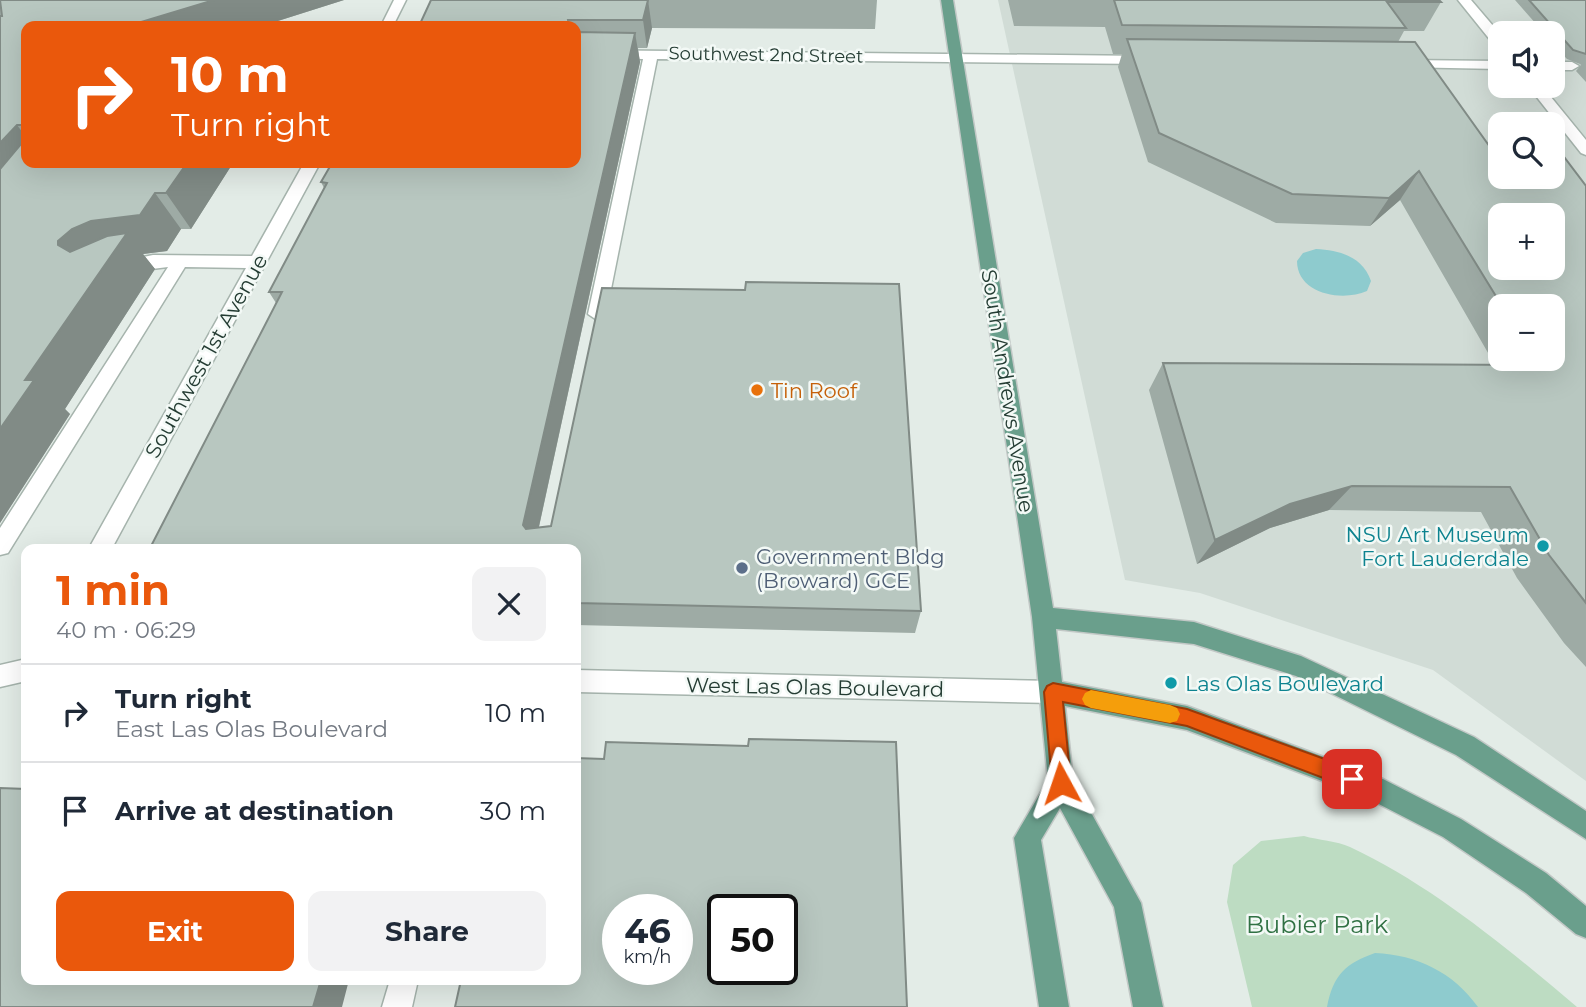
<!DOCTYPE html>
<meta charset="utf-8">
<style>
:root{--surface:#fff;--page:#f2f2f3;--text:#1f2937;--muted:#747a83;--line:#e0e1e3;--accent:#ea580c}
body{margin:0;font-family:Montserrat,sans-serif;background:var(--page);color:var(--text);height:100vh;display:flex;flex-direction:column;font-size:26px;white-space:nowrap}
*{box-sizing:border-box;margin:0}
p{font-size:23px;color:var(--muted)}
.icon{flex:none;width:38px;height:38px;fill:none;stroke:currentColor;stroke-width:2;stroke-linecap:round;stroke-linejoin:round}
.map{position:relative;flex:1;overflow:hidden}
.drawer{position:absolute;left:21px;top:544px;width:560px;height:441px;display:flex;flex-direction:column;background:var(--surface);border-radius:14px;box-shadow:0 7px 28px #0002}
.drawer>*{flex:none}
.hud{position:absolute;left:21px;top:21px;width:560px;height:147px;border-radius:14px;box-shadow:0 7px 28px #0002;background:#ea580c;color:#fff;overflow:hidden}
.controls{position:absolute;left:1488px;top:21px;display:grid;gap:14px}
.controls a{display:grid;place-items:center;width:77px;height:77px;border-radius:14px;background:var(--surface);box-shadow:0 7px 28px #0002;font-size:35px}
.speed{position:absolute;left:602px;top:894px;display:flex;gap:14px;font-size:35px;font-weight:700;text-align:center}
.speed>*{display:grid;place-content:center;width:91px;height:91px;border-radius:50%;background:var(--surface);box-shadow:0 7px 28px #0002;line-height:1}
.speed small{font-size:18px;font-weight:400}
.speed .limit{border:4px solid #111;border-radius:10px;background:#fff;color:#111}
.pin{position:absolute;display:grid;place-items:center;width:60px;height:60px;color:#fff;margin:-30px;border-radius:14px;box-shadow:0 4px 10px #0006}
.me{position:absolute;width:77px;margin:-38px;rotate:355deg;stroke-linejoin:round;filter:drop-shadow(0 0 5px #0008)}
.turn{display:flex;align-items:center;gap:24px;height:147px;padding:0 35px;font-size:32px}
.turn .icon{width:91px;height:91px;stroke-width:2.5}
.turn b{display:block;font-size:49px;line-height:60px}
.round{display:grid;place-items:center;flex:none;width:74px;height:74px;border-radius:14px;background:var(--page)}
.summary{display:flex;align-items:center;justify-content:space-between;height:119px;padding:0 35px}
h1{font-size:42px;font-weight:700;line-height:52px;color:var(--accent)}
.action{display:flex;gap:14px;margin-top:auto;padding:14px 35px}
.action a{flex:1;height:80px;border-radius:14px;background:var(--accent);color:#fff;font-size:28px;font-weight:700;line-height:80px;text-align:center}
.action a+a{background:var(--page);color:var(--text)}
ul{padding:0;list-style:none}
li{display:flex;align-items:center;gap:21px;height:98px;padding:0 35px;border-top:2px solid var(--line)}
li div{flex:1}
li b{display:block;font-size:26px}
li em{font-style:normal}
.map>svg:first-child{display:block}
.built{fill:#d1dcd6;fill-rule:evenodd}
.green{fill:#bddcc2}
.water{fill:#8ecbce}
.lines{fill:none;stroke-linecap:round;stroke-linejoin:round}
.minor-casing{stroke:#a6b4ad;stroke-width:3}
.major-casing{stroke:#c2c8c6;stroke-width:3}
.minor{fill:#fff;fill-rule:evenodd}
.major{fill:#6a9f8c;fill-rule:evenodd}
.wall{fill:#9eaba5;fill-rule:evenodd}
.shaded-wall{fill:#818b86}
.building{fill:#b8c7c0;stroke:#818b86;stroke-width:2;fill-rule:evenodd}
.route{fill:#ea580c;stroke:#983908;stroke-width:2}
.slow{fill:#f59e0b}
.food-dot{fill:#e8710a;stroke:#f3f9f6;stroke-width:2.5}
.culture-dot{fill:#0f9aa8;stroke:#f3f9f6;stroke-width:2.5}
.service-dot{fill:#5c6f8a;stroke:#f3f9f6;stroke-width:2.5}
.labels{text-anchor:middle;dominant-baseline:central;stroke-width:5;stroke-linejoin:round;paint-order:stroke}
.far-street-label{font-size:18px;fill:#243c33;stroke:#f3f9f6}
.street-label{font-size:21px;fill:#243c33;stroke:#f3f9f6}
.food-label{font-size:21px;fill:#c56008;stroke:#f3f9f6;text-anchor:start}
.culture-label{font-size:21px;fill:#0d838f;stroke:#f3f9f6;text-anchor:end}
.service-label{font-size:21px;fill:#4e5e75;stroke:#f3f9f6;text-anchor:start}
.near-park-label{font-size:24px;fill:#307143;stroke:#f3f9f6}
</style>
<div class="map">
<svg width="1586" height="1007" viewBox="0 0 1586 1007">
<rect width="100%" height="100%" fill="#e3ece7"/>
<!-- built -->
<path class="built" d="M 998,0 L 1586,0 L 1586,781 L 1433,670 L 1200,593 L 1125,580 ZM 1500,33 L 1552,33 L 1552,86 L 1500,86 ZM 1500,124 L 1552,124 L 1552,177 L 1500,177 ZM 1500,215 L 1552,215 L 1552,268 L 1500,268 ZM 1500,306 L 1552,306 L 1552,359 L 1500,359 Z"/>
<!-- green -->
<path class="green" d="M 1304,836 C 1318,840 1337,841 1350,847 C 1433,886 1507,948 1577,1007 L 1252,1007 L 1227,902 L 1233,865 L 1261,841 Z"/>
<!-- water -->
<path class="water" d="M 1316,249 C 1340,250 1363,257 1371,281 L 1367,291 C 1342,302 1297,294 1297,261 L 1303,253 Z
M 1375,953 C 1417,955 1453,972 1478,1007 L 1327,1007 C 1333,975 1346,963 1375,953 Z"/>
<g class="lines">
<!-- minor casing -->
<g class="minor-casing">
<path id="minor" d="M 394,0 L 406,0 L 393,26 L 381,26 Z
M 1458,0 L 1471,0 L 1500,34 L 1500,47 L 1495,46 Z
M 576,50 L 1148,56 L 1155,60 L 1148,64 L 657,59 L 606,314 L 597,320 L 588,314 L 643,59 L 576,58 Z
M 1404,60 L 1500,61 L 1500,69 L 1399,67 L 1399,61 Z
M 1552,62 L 1572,62 L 1579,66 L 1572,70 L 1552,70 Z
M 1528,86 L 1542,86 L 1586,140 L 1586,155 L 1581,153 Z
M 304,163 L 320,163 L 111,550 L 88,550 L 246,268 L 185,267 L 8,553 L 0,555 L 0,528 L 168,267 L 120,273 L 114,271 L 111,267 L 114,263 L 153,255 L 252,256 Z
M 26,659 L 26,681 L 0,687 L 0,665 Z
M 576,670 L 1053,681 L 1062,684 L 1065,692 L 1062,700 L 1053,703 L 576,692 Z
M 390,980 L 418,980 L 412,1007 L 382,1007 Z"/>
</g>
<!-- major casing -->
<g class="major-casing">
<path id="major" d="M 941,0 L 953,0 L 1053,608 L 1194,622 L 1301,656 L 1474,737 L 1586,811 L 1586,839 L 1456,755 L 1296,676 L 1194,644 L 1056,629 L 1062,682 L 1187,706 L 1383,779 L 1461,819 L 1546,873 L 1586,906 L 1586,938 L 1576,934 L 1526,893 L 1443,837 L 1367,798 L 1187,730 L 1065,706 L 1073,780 L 1141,903 L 1163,1007 L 1133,1007 L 1114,907 L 1060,808 L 1041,840 L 1069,1007 L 1039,1007 L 1014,838 L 1048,780 L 1032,617 Z"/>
</g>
<!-- minor -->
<use href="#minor" class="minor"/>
<!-- major -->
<use href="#major" class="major"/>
</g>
<!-- wall -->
<path class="wall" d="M 0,0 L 344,0 L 262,26 L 26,26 L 26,163 L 233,163 L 191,229 L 181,229 L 167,251 L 143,254 L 155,269 L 65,409 L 70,414 L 0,523 Z
M 431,0 L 877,0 L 875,29 L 652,28 L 647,48 L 638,48 L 640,62 L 539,527 L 921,611 L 915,633 L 576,625 L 576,550 L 149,550 L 276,303 L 269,292 L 324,188 L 321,182 L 576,163 L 576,26 L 419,26 Z
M 1008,0 L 1439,0 L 1441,2 L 1424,31 L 1404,31 L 1398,42 L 1495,154 L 1586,186 L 1586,667 L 1564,643 L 1517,578 L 1481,512 L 1329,510 L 1270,528 L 1197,564 L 1149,390 L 1163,363 L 1495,365 L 1400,200 L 1370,226 L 1276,223 L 1148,162 L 1118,67 L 1122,54 L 1113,54 L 1105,27 L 1014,26 ZM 1500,306 L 1552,306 L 1552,359 L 1500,359 Z
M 1515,0 L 1586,0 L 1586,82 L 1576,71 L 1581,65 L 1580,64 L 1567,59 L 1552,43 L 1552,33 L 1544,33 Z"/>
<!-- shaded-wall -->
<path class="shaded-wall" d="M 214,0 L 344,0 L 262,26 L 128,26 Z
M 648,0 L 652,28 L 647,48 L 643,20 Z
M 635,33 L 640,62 L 534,549 L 523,525 Z
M 17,125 L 26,137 L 26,163 L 0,215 L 0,143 Z
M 187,163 L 233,163 L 191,229 L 166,193 Z
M 1419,171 L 1400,200 L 1370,226 L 1389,198 Z
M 155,193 L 181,229 L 167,251 L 143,254 L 155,269 L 65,409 L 70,414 L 0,523 L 0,429 L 25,380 L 89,277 L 58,245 L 58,241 L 72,229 Z
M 1352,486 L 1329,510 L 1270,528 L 1197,564 L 1215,540 L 1290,504 Z
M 321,980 L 349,980 L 342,1007 L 313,1007 Z"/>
<!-- building -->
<path class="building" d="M 0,0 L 214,0 L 128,26 L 26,26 L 26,125 L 17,125 L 0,143 L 0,16 L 2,16 Z
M 431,0 L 648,0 L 643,20 L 568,20 L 569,26 L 419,26 Z
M 1114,0 L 1439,0 L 1441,2 L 1387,2 L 1406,28 L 1122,25 Z
M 1529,0 L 1586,0 L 1586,54 L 1573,50 Z
M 576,32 L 635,33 L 523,525 L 526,529 L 551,526 L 602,288 L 745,290 L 746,282 L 899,284 L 921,611 L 576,603 L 576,550 L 149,550 L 282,292 L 269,292 L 327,183 L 321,182 L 332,163 L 576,163 Z
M 1127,39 L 1415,42 L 1495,154 L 1500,149 L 1500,177 L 1552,177 L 1552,141 L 1586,186 L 1586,603 L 1549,555 L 1510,487 L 1352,486 L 1290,504 L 1215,540 L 1163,363 L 1538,365 L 1534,359 L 1552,359 L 1552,306 L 1502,306 L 1419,171 L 1389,198 L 1292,194 L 1159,133 ZM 1500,215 L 1552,215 L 1552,268 L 1500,268 Z
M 1534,118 L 1539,124 L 1527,124 Z
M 26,138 L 26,163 L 187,163 L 166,193 L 155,193 L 140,215 L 91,221 L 72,229 L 58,241 L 58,245 L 70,252 L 107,236 L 127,233 L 25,380 L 34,380 L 0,429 L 0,169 Z
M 749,739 L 896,742 L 907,1007 L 455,1007 L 461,980 L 576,980 L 576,758 L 604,759 L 606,742 L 748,746 ZM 618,910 L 677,910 L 677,970 L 618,970 ZM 723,910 L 782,910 L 782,970 L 723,970 Z
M 0,788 L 26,789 L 26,980 L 321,980 L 313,1007 L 0,1007 Z"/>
<!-- route -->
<path class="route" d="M 1053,683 L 1187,709 L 1352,769 L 1359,772 L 1362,779 L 1359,786 L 1352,789 L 1187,726 L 1063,702 L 1071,783 L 1068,790 L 1061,793 L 1055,790 L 1052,783 L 1044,692 L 1047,686 Z"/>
<!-- slow -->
<path class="slow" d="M 1091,690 L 1170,705 L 1177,708 L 1180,714 L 1177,721 L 1170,723 L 1091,708 L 1085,705 L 1082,699 L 1085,693 Z"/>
<!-- markers -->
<circle class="food-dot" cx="757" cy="390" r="7"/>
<g class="culture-dot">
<circle cx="1543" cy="546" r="7"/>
<circle cx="1171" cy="683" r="7"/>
</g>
<circle class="service-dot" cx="742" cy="568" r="7"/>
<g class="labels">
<!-- far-street labels -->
<g class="far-street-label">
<text transform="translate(766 55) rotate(1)">Southwest 2nd Street</text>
</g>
<!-- street labels -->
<g class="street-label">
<text transform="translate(206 356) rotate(-61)">Southwest 1st Avenue</text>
<text transform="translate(1008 391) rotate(81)">South Andrews Avenue</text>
<text transform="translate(815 687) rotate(1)">West Las Olas Boulevard</text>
</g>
<!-- food labels -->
<g class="food-label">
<text x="771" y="390">Tin Roof</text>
</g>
<!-- culture labels -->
<g class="culture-label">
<text x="1529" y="534">NSU Art Museum<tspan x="1529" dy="24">Fort Lauderdale</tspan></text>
<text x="1185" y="683" text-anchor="start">Las Olas Boulevard</text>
</g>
<!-- service labels -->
<g class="service-label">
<text x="756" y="556">Government Bldg<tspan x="756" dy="24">(Broward) GCE</tspan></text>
</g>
<!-- near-park labels -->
<g class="near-park-label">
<text x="1317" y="924">Bubier Park</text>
</g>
</g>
</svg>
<div class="controls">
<a><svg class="icon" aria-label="sound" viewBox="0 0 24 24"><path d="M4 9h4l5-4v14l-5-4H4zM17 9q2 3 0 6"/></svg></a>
<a><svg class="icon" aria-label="search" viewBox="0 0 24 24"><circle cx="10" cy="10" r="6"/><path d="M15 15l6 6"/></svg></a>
<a>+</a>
<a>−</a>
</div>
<div class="speed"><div>46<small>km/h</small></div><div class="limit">50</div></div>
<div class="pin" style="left:1352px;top:779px;background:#d93025"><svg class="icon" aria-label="arrive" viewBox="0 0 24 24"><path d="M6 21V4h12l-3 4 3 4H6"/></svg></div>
<svg class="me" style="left:1061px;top:783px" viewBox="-20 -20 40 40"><path d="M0-17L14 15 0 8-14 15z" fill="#ea580c" stroke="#fff" stroke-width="4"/></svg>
<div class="hud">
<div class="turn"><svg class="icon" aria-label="right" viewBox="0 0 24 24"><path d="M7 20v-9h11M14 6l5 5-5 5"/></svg><div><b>10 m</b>Turn right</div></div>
</div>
<section class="drawer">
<div class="summary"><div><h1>1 min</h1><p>40 m · 06:29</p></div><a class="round"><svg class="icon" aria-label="close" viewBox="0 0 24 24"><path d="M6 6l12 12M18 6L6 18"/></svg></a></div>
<ul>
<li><svg class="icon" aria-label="right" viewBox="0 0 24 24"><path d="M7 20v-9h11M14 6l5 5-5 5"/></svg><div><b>Turn right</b><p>East Las Olas Boulevard</p></div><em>10 m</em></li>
<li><svg class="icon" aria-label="arrive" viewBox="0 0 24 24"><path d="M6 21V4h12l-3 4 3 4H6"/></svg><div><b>Arrive at destination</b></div><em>30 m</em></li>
</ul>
<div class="action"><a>Exit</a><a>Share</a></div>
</section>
</div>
